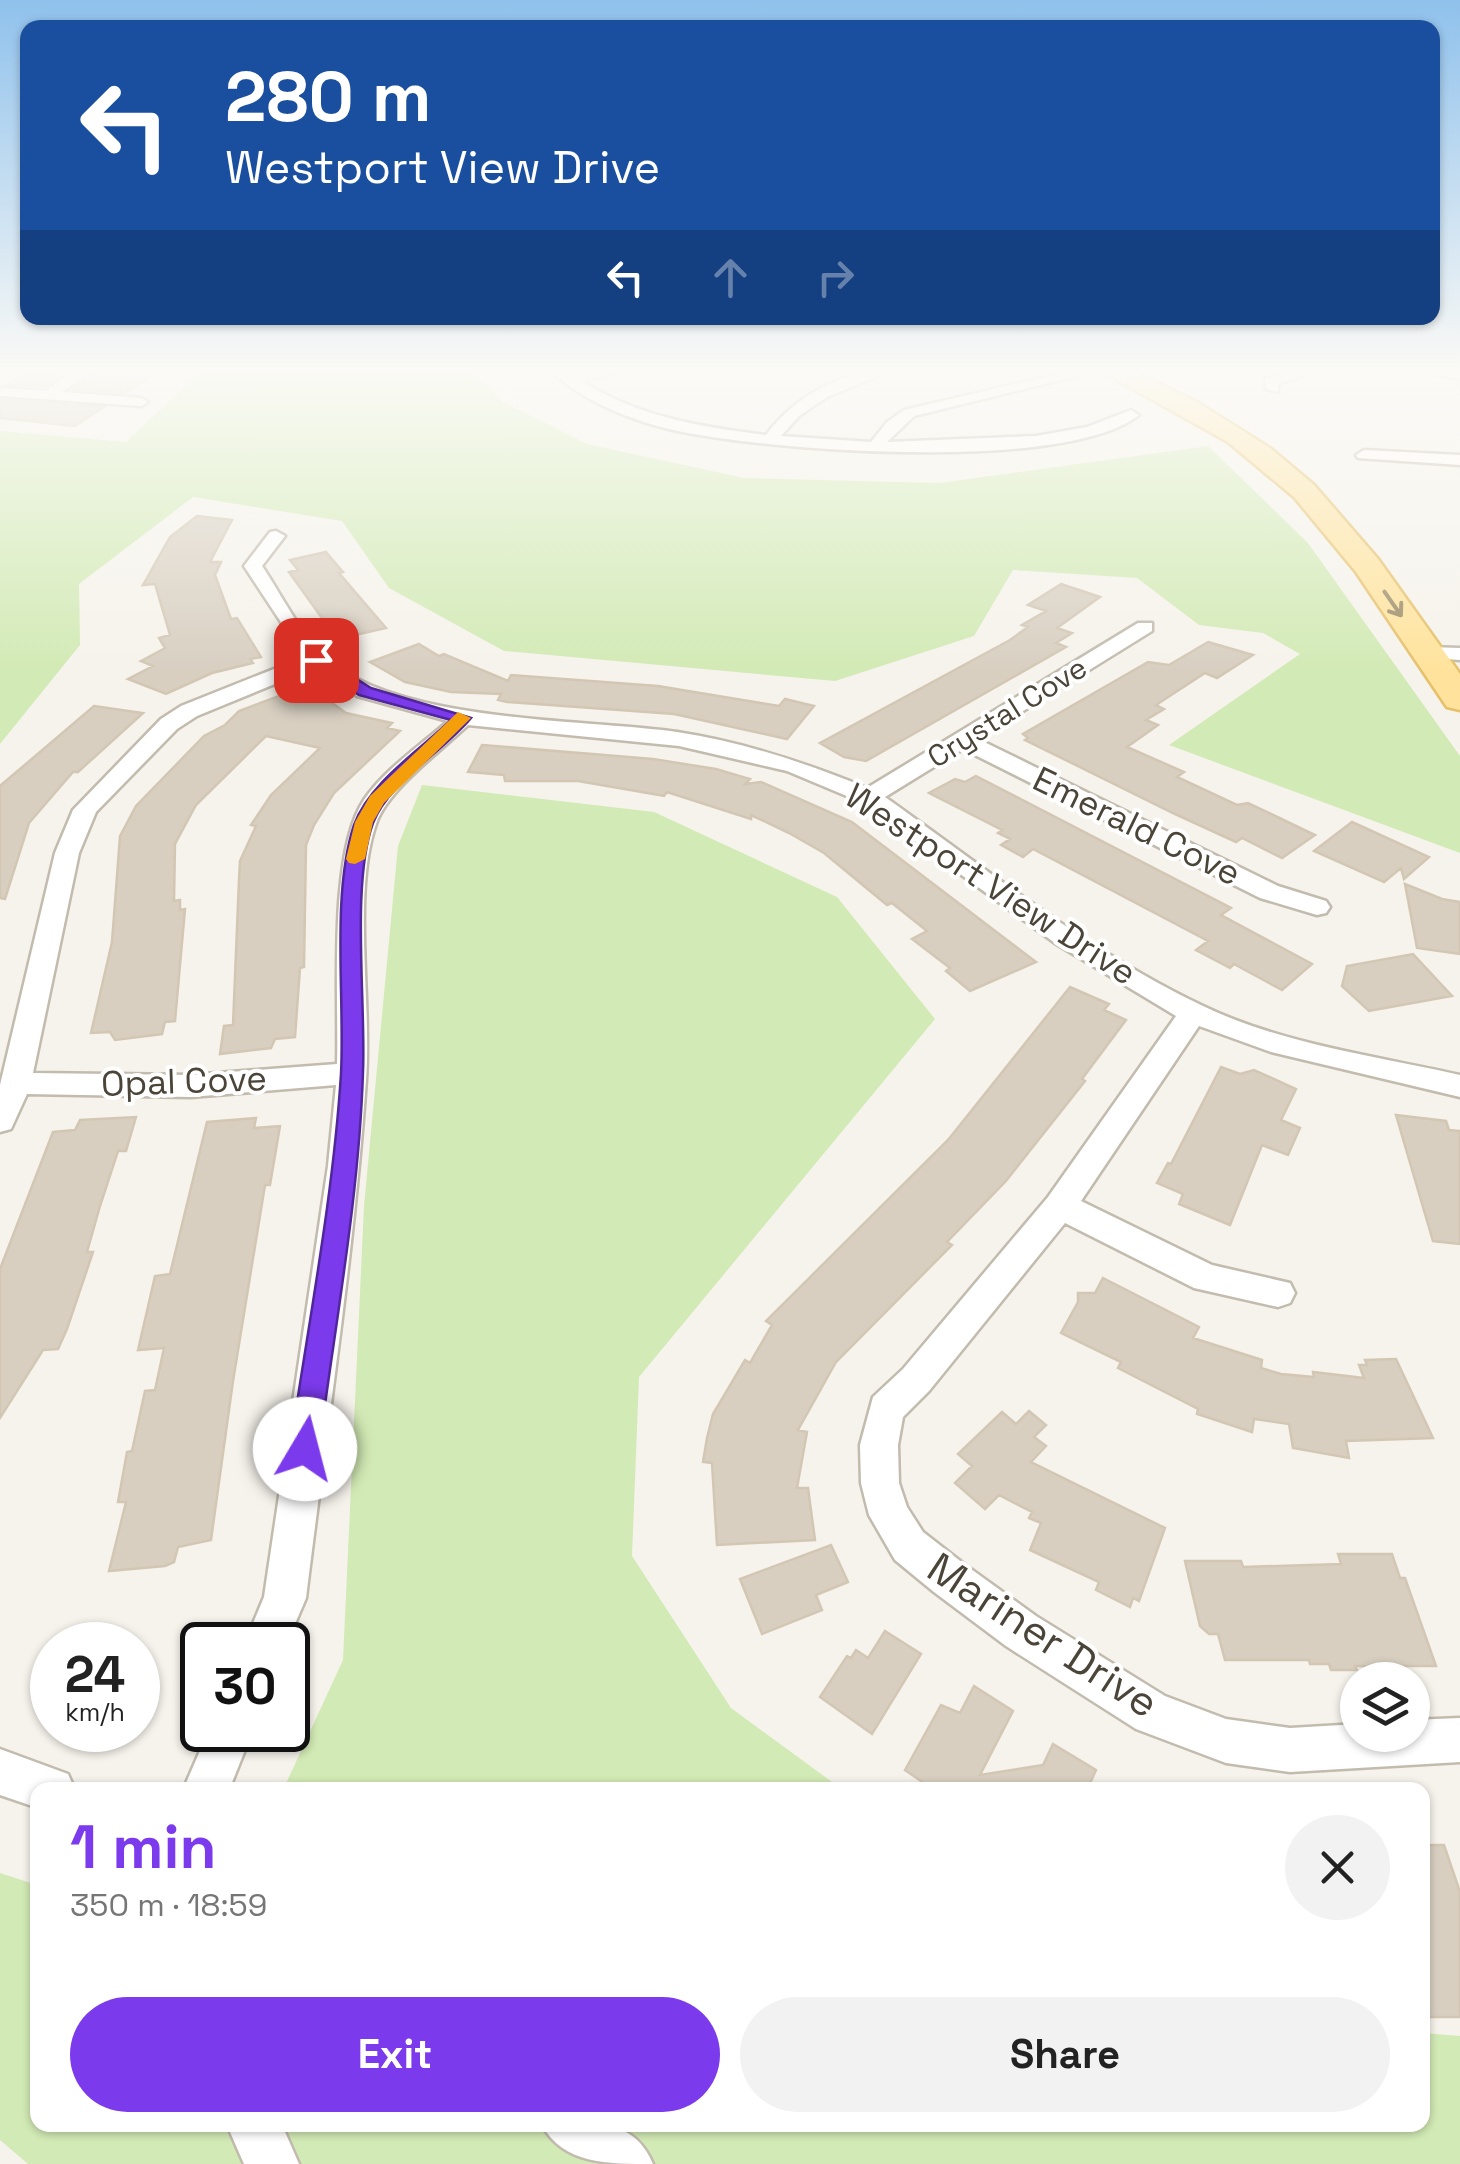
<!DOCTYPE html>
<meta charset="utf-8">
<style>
:root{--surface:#fff;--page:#f2f2f2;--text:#222;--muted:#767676;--accent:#7c3aed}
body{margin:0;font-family:"Space Grotesk",sans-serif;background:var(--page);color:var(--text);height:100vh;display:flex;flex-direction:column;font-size:38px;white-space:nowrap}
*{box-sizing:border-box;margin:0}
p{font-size:32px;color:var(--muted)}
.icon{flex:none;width:55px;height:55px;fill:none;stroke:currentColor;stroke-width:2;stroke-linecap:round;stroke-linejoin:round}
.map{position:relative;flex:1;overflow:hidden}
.sheet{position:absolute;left:30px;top:1782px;width:1400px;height:350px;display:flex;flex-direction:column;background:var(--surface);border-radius:20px;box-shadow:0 2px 8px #0004}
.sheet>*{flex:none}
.banner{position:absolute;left:20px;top:20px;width:1420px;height:305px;border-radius:20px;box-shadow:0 2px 8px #0004;background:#1a4fa0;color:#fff;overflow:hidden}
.controls{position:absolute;left:1340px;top:1662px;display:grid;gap:20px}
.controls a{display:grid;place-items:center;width:90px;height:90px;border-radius:50%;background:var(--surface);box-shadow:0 2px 8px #0004;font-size:50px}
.speed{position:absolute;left:30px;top:1622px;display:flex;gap:20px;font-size:50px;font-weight:700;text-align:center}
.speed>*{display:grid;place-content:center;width:130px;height:130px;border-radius:50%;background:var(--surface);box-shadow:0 2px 8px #0004;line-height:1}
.speed small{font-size:25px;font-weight:400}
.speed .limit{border:5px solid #111;border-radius:15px;background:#fff;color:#111}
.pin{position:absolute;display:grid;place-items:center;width:85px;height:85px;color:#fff;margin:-42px;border-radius:20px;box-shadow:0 5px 15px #0006}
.me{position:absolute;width:110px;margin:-55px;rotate:8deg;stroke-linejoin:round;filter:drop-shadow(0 0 8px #0008)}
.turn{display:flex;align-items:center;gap:35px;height:210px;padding:0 40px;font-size:45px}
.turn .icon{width:130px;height:130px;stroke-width:2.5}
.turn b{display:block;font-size:70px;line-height:85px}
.lanes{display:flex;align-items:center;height:95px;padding:0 40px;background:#0003;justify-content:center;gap:50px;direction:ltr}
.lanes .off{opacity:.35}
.round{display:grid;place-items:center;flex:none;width:105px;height:105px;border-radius:52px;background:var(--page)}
.summary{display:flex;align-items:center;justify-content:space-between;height:170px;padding:0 40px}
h1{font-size:60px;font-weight:800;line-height:75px;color:var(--accent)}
.primary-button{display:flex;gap:20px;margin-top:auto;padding:20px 40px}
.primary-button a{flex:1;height:115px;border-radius:60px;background:var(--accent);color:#fff;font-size:40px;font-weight:800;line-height:115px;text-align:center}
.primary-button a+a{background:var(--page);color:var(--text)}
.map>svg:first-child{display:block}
.green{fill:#d2eab5}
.building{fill:#d8cfc1;stroke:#d3c7b4;stroke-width:2.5}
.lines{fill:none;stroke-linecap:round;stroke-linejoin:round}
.street-casing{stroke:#c2bbae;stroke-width:5}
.primary-casing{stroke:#e6c16a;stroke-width:5}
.street{fill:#fff;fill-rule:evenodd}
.primary{fill:#ffe39c;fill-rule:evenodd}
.oneway{stroke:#9c8c66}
.route{fill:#7c3aed;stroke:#51269a;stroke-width:2.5}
.slow{fill:#f59e0b}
.labels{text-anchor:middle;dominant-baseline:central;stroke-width:8;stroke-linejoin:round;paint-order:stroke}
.far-street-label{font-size:30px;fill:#4b4439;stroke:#fff}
.street-label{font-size:35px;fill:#4b4439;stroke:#fff}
.near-street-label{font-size:42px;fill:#4b4439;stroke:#fff}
</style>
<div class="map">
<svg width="1460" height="2164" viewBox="0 0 1460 2164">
<rect width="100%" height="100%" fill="#f6f3ec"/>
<!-- green -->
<path class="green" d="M 202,370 L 471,370 L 503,402 L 587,444 L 744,478 L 939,483 L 1208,446 L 1308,543 L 1460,756 L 1460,853 L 1169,745 L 1300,654 L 1263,633 L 1199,625 L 1137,578 L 1013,570 L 974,636 L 835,681 L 504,651 L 389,588 L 342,521 L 193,497 L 79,584 L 80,645 L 0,744 L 0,431 L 126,442 Z
M 422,785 L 654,812 L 837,897 L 935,1019 L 639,1377 L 632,1556 L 731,1708 L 843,1790 L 283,1790 L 343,1660 L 364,1206 L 398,846 Z
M 0,1873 L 37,1885 L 38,2125 L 1422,2125 L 1423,2033 L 1460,2036 L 1460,2164 L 28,2164 L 0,2140 Z"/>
<!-- building -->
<path class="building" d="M 30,370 L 65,373 L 44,387 L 6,385 Z
M 93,375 L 147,379 L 125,393 L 73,389 Z
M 0,400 L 104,407 L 75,426 L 0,418 Z
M 197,516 L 232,520 L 210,562 L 221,562 L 215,575 L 231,619 L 237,618 L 261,657 L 250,659 L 253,663 L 212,673 L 166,694 L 128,679 L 153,666 L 141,661 L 165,648 L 159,638 L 170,635 L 155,584 L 143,585 L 170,537 Z
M 326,552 L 343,572 L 339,573 L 386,628 L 337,639 L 289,572 L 298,570 L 290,560 Z
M 1061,584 L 1100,597 L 1057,628 L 1072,633 L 1056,643 L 1066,647 L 866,761 L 844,757 L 820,743 L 1010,640 L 1028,627 L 1022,625 L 1046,611 L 1028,605 Z
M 1208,642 L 1253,655 L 1217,678 L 1205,673 L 1156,705 L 1164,709 L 1146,720 L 1158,725 L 1127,747 L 1184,772 L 1177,777 L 1237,805 L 1248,803 L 1315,835 L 1282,858 L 1242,838 L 1236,842 L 1175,814 L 1025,740 L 1028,738 L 1023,734 L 1148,662 L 1169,665 Z
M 419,644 L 439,656 L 444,654 L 508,681 L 511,675 L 658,686 L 779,706 L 785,699 L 814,706 L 787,739 L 674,714 L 507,702 L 498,700 L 501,694 L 451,692 L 405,682 L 370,662 Z
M 298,689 L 308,695 L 320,694 L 346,713 L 392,723 L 387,728 L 400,731 L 334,793 L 314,825 L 306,845 L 304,967 L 300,968 L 295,1037 L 275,1039 L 271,1048 L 220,1054 L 224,1026 L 233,1025 L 239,880 L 240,861 L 256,826 L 251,825 L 271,795 L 320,748 L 266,736 L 196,805 L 175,844 L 174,901 L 180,900 L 180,910 L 185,909 L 175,1021 L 165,1022 L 162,1034 L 115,1040 L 110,1032 L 91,1033 L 112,942 L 120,836 L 136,806 L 204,736 L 225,725 L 239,711 Z
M 94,706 L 143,713 L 78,772 L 73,772 L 29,823 L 5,899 L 0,898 L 0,786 Z
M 482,745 L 653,759 L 716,769 L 750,779 L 745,784 L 761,782 L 852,822 L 1036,962 L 970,991 L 946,971 L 950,968 L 912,939 L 927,931 L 892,903 L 887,905 L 824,853 L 789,833 L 751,815 L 751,819 L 667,792 L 664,796 L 578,781 L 505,781 L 504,775 L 468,772 Z
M 976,776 L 1231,908 L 1221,915 L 1312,964 L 1282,990 L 1234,964 L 1230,968 L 1196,950 L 1208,941 L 1033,849 L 1023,857 L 1001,845 L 1010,839 L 998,833 L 1002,830 L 929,793 L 955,779 L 965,782 Z
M 1352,822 L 1429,857 L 1404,879 L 1401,868 L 1384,882 L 1314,851 Z
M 1405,884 L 1442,899 L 1460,902 L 1460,954 L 1417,948 Z
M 1413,954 L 1452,996 L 1369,1011 L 1342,986 L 1347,966 Z
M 1070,987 L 1109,1004 L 1104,1010 L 1126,1020 L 1082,1079 L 1085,1081 L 1006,1181 L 947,1242 L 952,1245 L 836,1362 L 798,1430 L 807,1432 L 797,1488 L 808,1488 L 815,1540 L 717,1545 L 712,1463 L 703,1462 L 707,1438 L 713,1414 L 745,1360 L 750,1363 L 772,1325 L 766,1321 L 948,1140 Z
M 1221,1067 L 1240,1074 L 1254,1070 L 1296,1089 L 1281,1120 L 1300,1128 L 1288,1155 L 1262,1145 L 1230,1225 L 1179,1204 L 1183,1194 L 1157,1183 L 1168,1163 L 1171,1164 Z
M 1396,1115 L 1446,1121 L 1449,1130 L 1460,1131 L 1460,1244 L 1433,1241 Z
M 136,1117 L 126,1151 L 118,1151 L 100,1206 L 87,1252 L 93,1252 L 67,1329 L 58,1349 L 43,1350 L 0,1418 L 0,1269 L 53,1132 L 75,1130 L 80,1120 Z
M 256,1118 L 254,1128 L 280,1126 L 270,1185 L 265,1185 L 233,1381 L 211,1540 L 178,1547 L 174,1562 L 165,1566 L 109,1571 L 126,1502 L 118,1502 L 127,1452 L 132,1451 L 145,1391 L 155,1390 L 164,1348 L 138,1350 L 155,1276 L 170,1274 L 207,1122 Z
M 1103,1278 L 1199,1327 L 1193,1338 L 1262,1360 L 1261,1368 L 1281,1374 L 1314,1377 L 1313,1372 L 1364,1378 L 1359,1365 L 1367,1365 L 1365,1360 L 1396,1359 L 1433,1438 L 1346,1441 L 1349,1458 L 1293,1448 L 1289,1424 L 1254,1419 L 1252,1432 L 1197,1414 L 1198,1409 L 1118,1368 L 1121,1362 L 1061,1333 L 1078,1302 L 1078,1293 L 1095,1293 Z
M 1029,1411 L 1046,1425 L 1034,1437 L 1046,1446 L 1031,1462 L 1165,1528 L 1139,1601 L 1133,1598 L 1130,1607 L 1096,1590 L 1099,1582 L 1030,1550 L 1041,1523 L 1029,1518 L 1032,1512 L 999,1495 L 985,1509 L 955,1483 L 972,1466 L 958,1454 L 1002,1412 L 1016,1424 Z
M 831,1545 L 848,1582 L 816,1595 L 822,1610 L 762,1634 L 740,1579 Z
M 1338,1554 L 1392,1554 L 1400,1578 L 1405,1578 L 1436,1666 L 1355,1666 L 1357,1670 L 1331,1670 L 1329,1664 L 1310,1664 L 1309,1660 L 1225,1660 L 1218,1634 L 1209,1634 L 1200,1626 L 1185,1561 L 1241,1561 L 1243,1567 L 1341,1564 Z
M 885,1631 L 921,1654 L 872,1734 L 820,1697 L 847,1656 L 851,1658 L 856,1650 L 868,1658 Z
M 974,1686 L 1013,1711 L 980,1775 L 1043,1765 L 1053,1744 L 1096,1770 L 1087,1790 L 934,1790 L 905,1770 L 941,1705 L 960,1713 Z
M 1422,1845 L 1444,1845 L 1460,1892 L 1460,2017 L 1427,2017 L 1422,2001 Z"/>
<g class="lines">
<!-- street casing -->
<g class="street-casing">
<path id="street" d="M 76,370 L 93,370 L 62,392 L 141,398 L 148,402 L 141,406 L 0,396 L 0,388 L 45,391 Z
M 551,370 L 572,374 L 624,370 L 582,381 C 638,417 701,427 766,435 C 796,395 843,370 893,370 L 827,397 L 799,416 L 781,436 L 871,442 L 887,422 L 904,410 L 1075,370 L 1101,370 L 914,416 L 887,442 L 1036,436 L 1087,427 L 1131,410 L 1139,415 C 1065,474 758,451 665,428 C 626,418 579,399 551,370 Z
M 1298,370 L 1321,370 L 1278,384 L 1278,392 L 1266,389 L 1265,379 Z
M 1426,370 L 1460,371 L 1460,379 L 1428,373 Z
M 1364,450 L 1460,455 L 1460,465 L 1358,458 L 1356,455 Z
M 276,531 L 285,536 L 262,566 C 281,594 299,631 323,655 C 390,723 584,719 677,732 C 743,742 806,763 867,788 L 1138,623 L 1152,623 L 1152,631 L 978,739 L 1278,886 L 1326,901 L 1330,907 L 1326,913 L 1317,915 L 1260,898 L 963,749 L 885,797 C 985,868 1092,954 1203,1006 C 1282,1044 1375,1056 1460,1075 L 1460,1097 L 1271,1052 L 1199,1026 L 1081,1201 L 1212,1265 L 1290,1283 L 1295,1293 L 1290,1303 L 1278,1307 L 1194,1288 L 1065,1223 L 929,1391 L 903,1417 L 898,1445 L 899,1483 L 907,1507 L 923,1532 L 964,1564 L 1036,1616 L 1165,1696 L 1226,1719 L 1290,1728 L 1358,1724 L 1358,1735 L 1412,1735 L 1412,1720 L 1460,1718 L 1460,1762 L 1290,1772 L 1226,1763 L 1136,1729 L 1006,1646 L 934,1592 L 895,1560 L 869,1515 L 861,1483 L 860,1445 L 873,1397 L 903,1369 L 1048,1197 L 1176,1016 L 1055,943 L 861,802 L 787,771 L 679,746 L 468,725 C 442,750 387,790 376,824 C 352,892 372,1005 366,1080 C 354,1253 327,1426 306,1598 L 286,1645 L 244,1645 L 264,1597 L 328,1166 L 336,1085 L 191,1097 L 27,1094 L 11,1129 L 0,1132 L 0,1085 L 55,853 L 73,810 L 161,719 L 181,706 L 304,657 L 244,566 L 270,532 ZM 314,668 L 357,696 L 448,721 C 421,745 384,770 364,800 C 328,854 339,996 337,1064 L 191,1075 L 33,1073 L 79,853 L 96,812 L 177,729 L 197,716 Z
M 1428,647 L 1460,648 L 1460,660 L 1421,657 L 1418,653 Z
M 209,1730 L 253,1730 L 229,1790 L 183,1790 Z
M 0,1749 L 68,1774 L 75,1790 L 38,1790 L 38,1808 L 0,1795 Z
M 227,2125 L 282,2125 L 299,2164 L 244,2164 Z
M 542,2125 C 588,2125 632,2114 653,2164 C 607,2164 563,2164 542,2125 Z"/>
</g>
<!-- primary casing -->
<g class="primary-casing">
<path id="primary" d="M 1099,370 L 1131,370 L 1197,402 L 1270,448 L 1314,485 L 1378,559 L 1460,674 L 1460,710 L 1447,707 L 1356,572 L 1294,497 L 1228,442 Z"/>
</g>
<!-- street -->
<use href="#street" class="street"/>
<!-- primary -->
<use href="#primary" class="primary"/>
</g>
<!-- one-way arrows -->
<defs><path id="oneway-shaft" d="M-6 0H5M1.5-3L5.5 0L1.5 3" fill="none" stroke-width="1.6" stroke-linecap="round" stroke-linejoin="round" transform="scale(2.5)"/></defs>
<use class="oneway" href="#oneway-shaft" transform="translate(1393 604) rotate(55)"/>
<!-- sky -->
<linearGradient id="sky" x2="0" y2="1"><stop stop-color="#8fc1ec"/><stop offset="0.55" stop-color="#fbfaf6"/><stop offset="1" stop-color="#fbfaf6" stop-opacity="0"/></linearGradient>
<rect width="1460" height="673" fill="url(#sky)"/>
<!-- route -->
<path class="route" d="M 311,657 L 322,657 L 371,688 L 471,718 C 444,751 388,783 373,823 C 351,884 366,1003 363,1072 C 359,1198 335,1324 319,1449 L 315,1458 L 305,1462 L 295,1458 L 290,1449 C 308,1325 333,1199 341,1074 C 345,998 331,895 354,825 C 369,783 420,750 451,720 L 359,695 L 311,664 Z"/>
<!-- slow -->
<path class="slow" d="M 458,712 L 471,718 L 384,803 L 373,822 L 365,859 L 355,864 L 349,863 L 346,859 L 355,822 L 370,796 Z"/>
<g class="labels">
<!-- far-street labels -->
<g class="far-street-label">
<text transform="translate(1007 712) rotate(-32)">Crystal Cove</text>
</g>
<!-- street labels -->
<g class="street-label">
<text transform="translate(1137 826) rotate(26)">Emerald Cove</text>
<text transform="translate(991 884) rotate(33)">Westport View Drive</text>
<text transform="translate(184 1081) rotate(-2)">Opal Cove</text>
</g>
<!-- near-street labels -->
<g class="near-street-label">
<text transform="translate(1043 1635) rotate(33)">Mariner Drive</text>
</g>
</g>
</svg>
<div class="controls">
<a><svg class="icon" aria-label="layers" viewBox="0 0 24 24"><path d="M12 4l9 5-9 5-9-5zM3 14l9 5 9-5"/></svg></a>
</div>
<div class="speed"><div>24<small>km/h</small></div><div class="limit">30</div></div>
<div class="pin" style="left:316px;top:660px;background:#d93025"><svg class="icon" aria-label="arrive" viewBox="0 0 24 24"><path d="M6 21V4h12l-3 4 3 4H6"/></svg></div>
<svg class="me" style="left:305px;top:1449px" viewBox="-20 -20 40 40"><circle r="19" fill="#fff"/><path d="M0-13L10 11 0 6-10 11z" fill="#7c3aed"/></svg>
<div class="banner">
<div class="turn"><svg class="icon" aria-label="left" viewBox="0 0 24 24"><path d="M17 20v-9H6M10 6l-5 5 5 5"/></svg><div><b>280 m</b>Westport View Drive</div></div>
<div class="lanes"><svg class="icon" aria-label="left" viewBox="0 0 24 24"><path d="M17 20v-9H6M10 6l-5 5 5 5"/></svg><svg class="icon off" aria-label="ahead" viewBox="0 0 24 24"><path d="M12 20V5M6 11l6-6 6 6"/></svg><svg class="icon off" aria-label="right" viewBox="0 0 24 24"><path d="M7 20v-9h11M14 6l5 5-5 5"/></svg></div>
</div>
<section class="sheet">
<div class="summary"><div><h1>1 min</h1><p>350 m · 18:59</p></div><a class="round"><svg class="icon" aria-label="close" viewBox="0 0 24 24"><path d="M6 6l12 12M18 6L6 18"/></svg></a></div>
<div class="primary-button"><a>Exit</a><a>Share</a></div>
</section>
</div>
